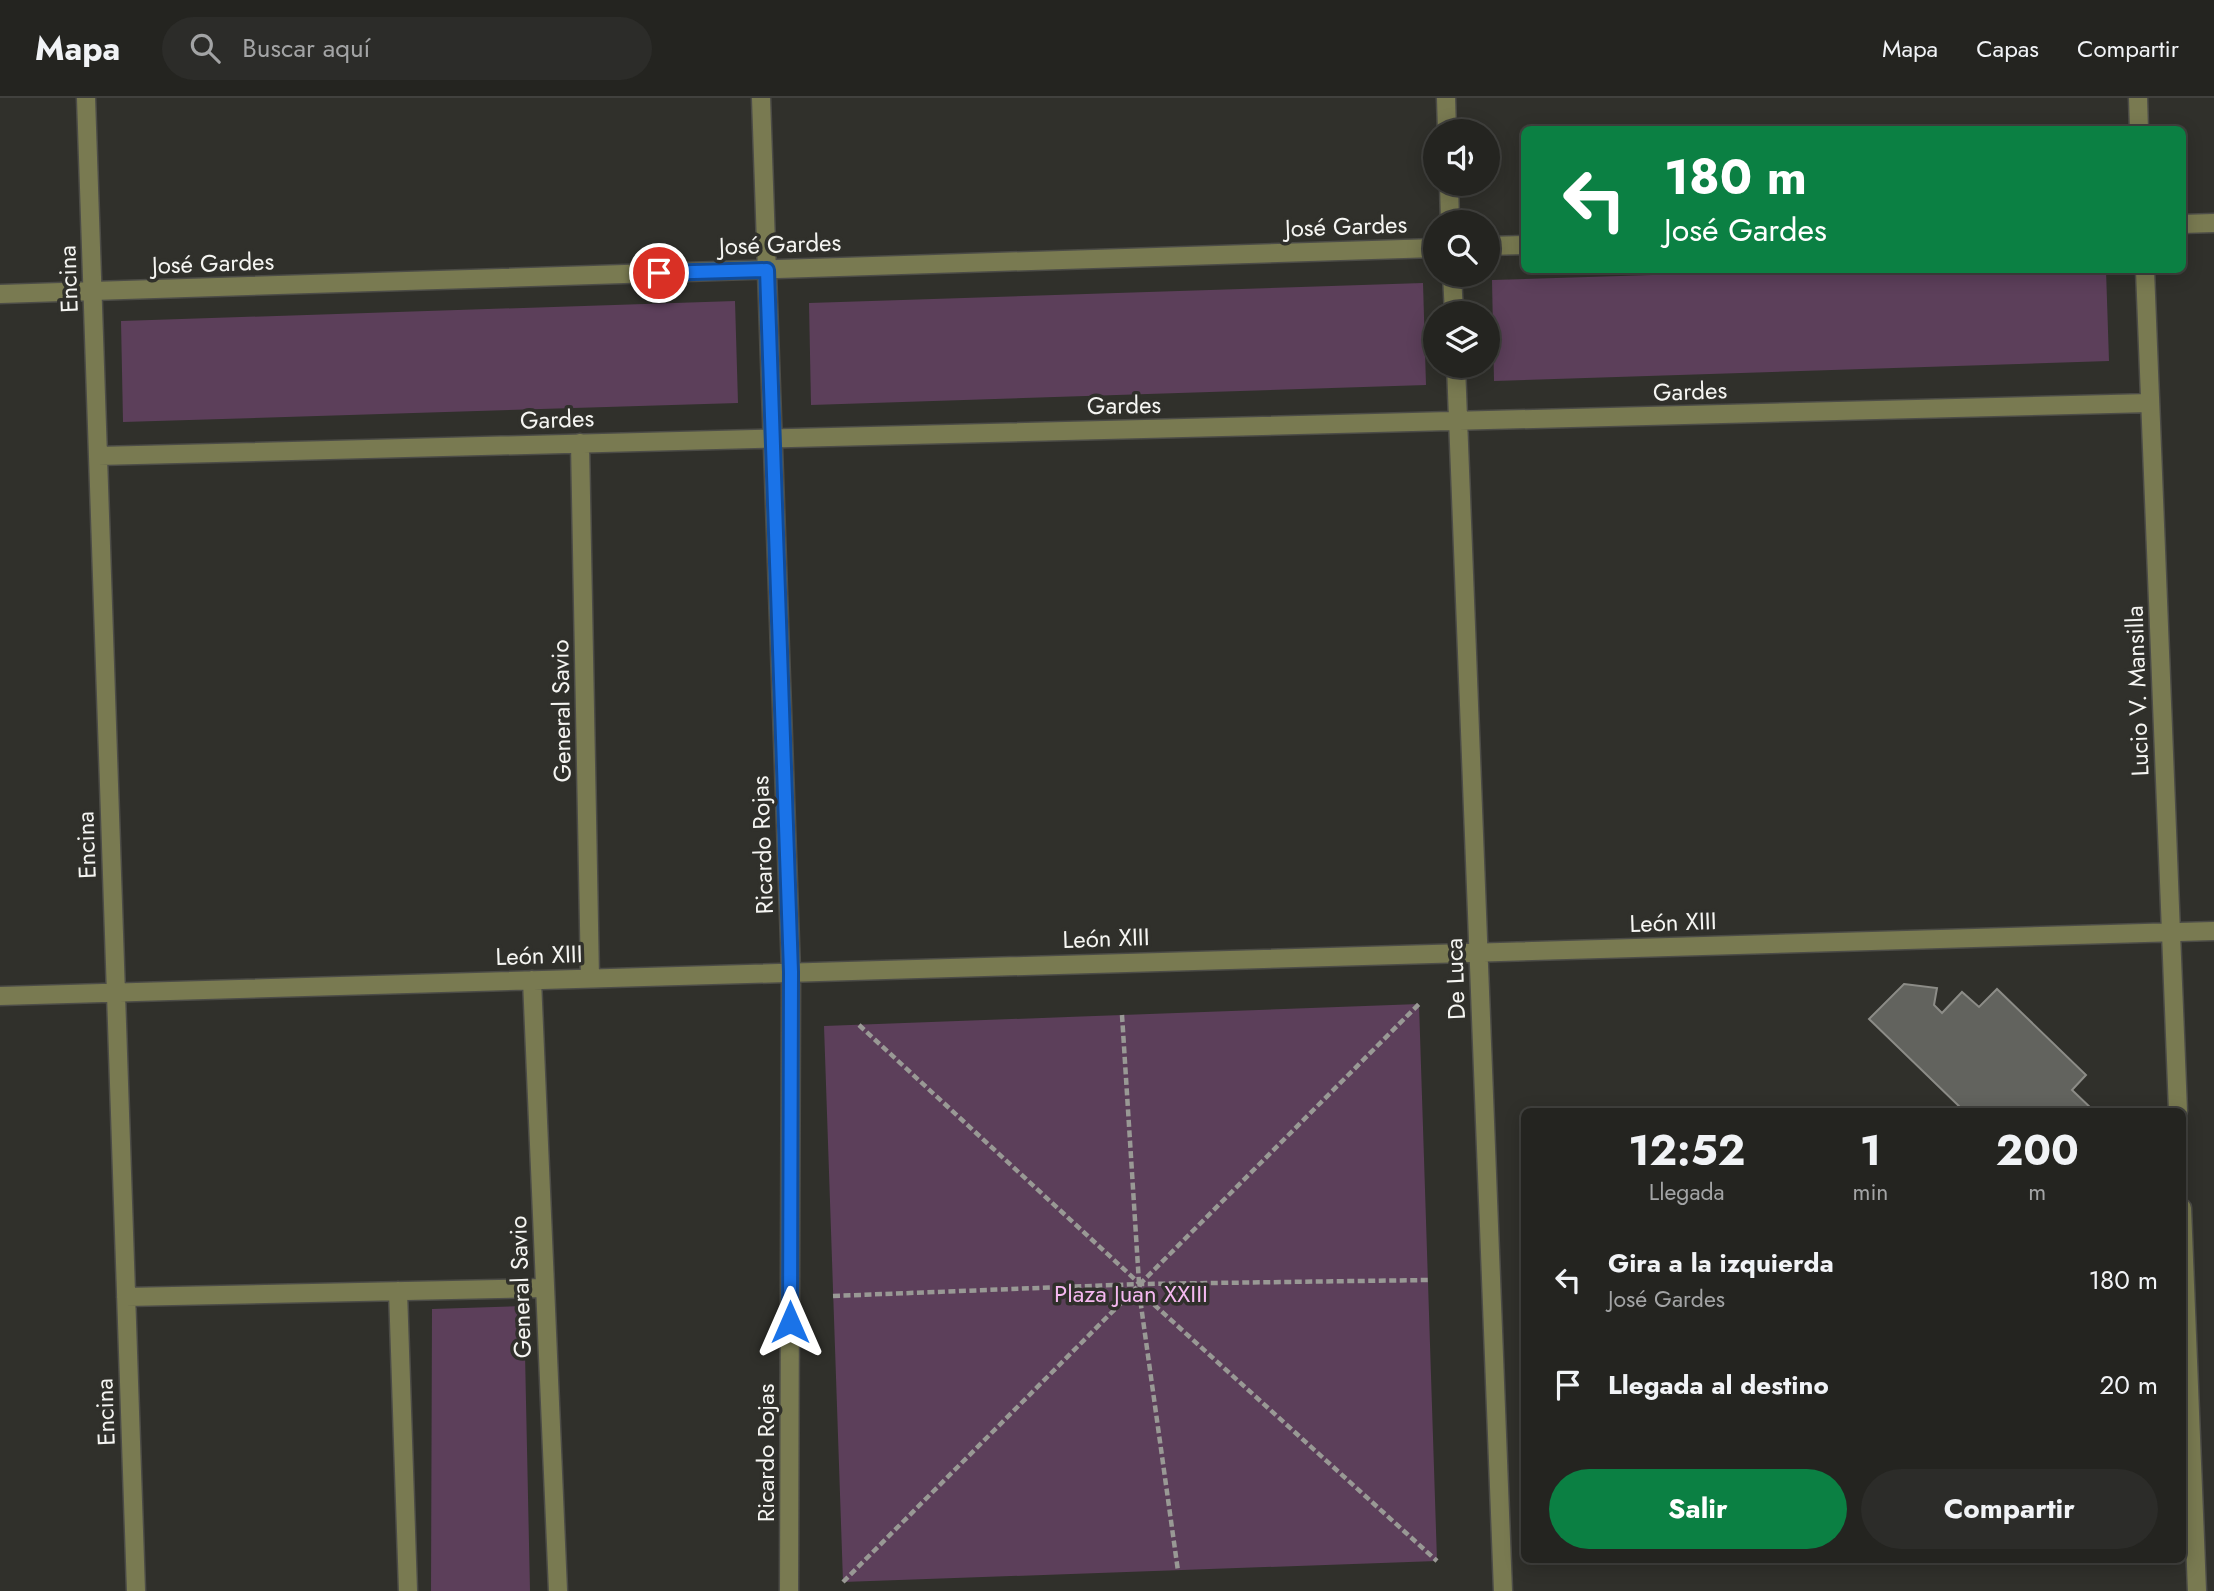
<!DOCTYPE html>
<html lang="es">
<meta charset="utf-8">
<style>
:root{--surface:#242420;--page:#2c2c29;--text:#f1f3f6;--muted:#a3a4a5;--line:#41413e;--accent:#0b8043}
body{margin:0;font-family:Jost,sans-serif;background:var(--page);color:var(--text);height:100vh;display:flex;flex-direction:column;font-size:26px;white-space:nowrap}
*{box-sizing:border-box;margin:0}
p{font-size:23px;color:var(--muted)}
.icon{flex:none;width:38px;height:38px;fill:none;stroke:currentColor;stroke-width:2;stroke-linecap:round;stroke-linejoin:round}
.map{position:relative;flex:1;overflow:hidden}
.sheet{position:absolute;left:1521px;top:1010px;width:665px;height:455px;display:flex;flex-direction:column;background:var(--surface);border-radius:10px;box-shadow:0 4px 18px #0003,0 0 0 2px var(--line)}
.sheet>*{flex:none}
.top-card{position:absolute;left:1521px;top:28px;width:665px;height:147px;border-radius:10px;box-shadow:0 4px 18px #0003,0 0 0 2px var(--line);background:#0b8043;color:#fff;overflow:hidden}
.tools{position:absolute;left:1423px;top:21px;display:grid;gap:14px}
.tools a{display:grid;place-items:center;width:77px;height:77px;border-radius:50%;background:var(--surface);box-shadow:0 4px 18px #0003,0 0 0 2px var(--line);font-size:35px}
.pin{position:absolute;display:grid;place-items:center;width:60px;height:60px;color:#fff;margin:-30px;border:4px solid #fff;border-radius:50%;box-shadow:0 2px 7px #0007}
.me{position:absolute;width:77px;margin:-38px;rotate:0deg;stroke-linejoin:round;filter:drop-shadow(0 0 5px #0008)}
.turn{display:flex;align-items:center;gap:24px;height:147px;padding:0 28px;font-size:32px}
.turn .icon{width:91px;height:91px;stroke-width:2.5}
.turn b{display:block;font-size:49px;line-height:60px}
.eta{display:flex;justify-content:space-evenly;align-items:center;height:119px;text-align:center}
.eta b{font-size:42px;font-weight:700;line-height:49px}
.primary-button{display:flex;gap:14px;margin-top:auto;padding:14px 28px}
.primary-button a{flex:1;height:80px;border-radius:42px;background:var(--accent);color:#fff;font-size:28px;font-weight:700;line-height:80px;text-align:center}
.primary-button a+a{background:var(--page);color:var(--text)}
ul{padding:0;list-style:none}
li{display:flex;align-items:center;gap:21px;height:105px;padding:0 28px}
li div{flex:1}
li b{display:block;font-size:26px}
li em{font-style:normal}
header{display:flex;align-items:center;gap:42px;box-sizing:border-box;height:98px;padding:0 35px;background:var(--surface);border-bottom:2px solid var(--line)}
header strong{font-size:33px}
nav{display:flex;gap:38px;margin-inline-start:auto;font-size:24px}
.search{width:490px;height:63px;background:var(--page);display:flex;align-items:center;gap:18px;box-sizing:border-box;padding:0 24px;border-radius:38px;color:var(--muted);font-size:26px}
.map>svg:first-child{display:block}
.green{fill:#5c3f5a}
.building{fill:#62635e;stroke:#8c8c87;stroke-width:2}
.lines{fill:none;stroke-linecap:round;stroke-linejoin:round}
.minor-casing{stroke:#4c4c47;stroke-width:21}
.path{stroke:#999995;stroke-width:4.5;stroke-dasharray:7 3.5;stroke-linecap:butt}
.minor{stroke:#797a51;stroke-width:18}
.route-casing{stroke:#114b97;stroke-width:18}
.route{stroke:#1a73e8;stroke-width:12}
.labels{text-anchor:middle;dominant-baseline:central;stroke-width:7;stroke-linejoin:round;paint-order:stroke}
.street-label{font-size:24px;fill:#f5f5f2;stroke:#30302b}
.park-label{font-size:24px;fill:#f5b8f0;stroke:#30302b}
</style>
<header>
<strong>Mapa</strong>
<div class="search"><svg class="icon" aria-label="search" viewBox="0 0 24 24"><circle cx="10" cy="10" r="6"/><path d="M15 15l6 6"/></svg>Buscar aquí</div>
<nav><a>Mapa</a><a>Capas</a><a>Compartir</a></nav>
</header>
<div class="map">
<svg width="2214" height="1493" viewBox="0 0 2214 1493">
<rect width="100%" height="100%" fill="#30302b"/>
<!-- green -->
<path class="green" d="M 1814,172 L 2106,172 L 2109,263 L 1494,283 L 1492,182 Z
M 1423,185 L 1426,287 L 811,307 L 809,205 Z
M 735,203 L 738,305 L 123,324 L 121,223 Z
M 1419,906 L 1437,1463 L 843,1484 L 824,928 Z
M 524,1208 L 530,1493 L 431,1493 L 432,1211 Z"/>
<!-- building -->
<path class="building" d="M 1904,886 L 1937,890 L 1934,907 L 1942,915 L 1962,894 L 1979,909 L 1997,891 L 2086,977 L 2072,992 L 2094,1013 L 1964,1013 L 1869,921 Z"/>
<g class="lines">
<!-- minor casing -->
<g class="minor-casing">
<path id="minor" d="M 86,0 L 136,1493
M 761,0 L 791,874 L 789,1493
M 1446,0 L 1447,33
M 2138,0 L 2139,32
M 1449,86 L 1450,124
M 2182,126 L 2214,125
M 1488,148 L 1524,147
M 2145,172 L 2178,1013
M 1452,177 L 1454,215
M 0,196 L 1435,150
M 1456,268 L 1503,1493
M 580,345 L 590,880
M 98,358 L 2150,305
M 532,882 L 558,1493
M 0,898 L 2214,833
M 2182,1110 L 2197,1493
M 398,1193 L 408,1493
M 126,1199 L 545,1190"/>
</g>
<!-- path -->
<path class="path" d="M 1122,917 L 1139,1185
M 859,927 L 1140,1186 L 1139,1193 L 1437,1463
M 1139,1193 L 1178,1473
M 833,1198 L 1140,1186 L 1428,1182
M 843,1484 L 1419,906"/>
<!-- minor -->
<use href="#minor" class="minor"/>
</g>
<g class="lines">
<!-- route casing -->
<g class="route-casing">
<path id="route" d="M 659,175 L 767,172 L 791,874 L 790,1224"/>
</g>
<!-- route -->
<use href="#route" class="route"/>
</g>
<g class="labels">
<!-- street labels -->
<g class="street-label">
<text transform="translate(1346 128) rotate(-2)">José Gardes</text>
<text transform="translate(780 146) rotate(-2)">José Gardes</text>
<text transform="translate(213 165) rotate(-2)">José Gardes</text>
<text transform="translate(68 181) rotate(-92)">Encina</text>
<text transform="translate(1690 293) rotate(-2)">Gardes</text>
<text transform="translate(1124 307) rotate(-1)">Gardes</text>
<text transform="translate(557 321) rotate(-2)">Gardes</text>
<text transform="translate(2137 593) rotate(-92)">Lucio V. Mansilla</text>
<text transform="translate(561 613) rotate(-91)">General Savio</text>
<text transform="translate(86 747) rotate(-92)">Encina</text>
<text transform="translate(762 747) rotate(-92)">Ricardo Rojas</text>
<text transform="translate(1673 824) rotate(-2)">León XIII</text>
<text transform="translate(1106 840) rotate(-2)">León XIII</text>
<text transform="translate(539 857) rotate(-2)">León XIII</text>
<text transform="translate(1455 881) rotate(-92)">De Luca</text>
<text transform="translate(520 1189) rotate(-92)">General Savio</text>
<text transform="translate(105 1314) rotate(-92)">Encina</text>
<text transform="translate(765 1355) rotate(-90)">Ricardo Rojas</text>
</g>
<!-- park labels -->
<g class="park-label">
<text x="1131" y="1195">Plaza Juan XXIII</text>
</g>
</g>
</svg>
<div class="tools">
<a><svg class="icon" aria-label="sound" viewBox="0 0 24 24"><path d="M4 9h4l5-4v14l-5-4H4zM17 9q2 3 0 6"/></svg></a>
<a><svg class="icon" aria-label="search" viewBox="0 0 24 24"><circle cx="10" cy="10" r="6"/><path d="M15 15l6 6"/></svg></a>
<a><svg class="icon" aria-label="layers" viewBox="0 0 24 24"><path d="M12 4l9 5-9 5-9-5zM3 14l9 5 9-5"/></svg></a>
</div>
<div class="pin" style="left:659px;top:175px;background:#d93025"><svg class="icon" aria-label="arrive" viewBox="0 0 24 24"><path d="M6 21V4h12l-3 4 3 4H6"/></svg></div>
<svg class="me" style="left:790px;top:1224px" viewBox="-20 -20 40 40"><path d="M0-17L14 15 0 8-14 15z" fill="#1a73e8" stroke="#fff" stroke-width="4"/></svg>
<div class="top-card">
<div class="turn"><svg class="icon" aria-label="left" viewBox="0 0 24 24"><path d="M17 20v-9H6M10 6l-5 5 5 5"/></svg><div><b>180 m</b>José Gardes</div></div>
</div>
<section class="sheet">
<div class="eta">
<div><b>12:52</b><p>Llegada</p></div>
<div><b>1</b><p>min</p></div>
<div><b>200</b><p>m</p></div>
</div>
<ul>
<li><svg class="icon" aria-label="left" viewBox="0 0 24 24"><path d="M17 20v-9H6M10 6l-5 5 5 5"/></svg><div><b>Gira a la izquierda</b><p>José Gardes</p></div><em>180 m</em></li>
<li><svg class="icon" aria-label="arrive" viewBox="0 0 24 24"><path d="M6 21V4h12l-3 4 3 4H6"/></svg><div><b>Llegada al destino</b></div><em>20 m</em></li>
</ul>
<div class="primary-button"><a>Salir</a><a>Compartir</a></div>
</section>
</div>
